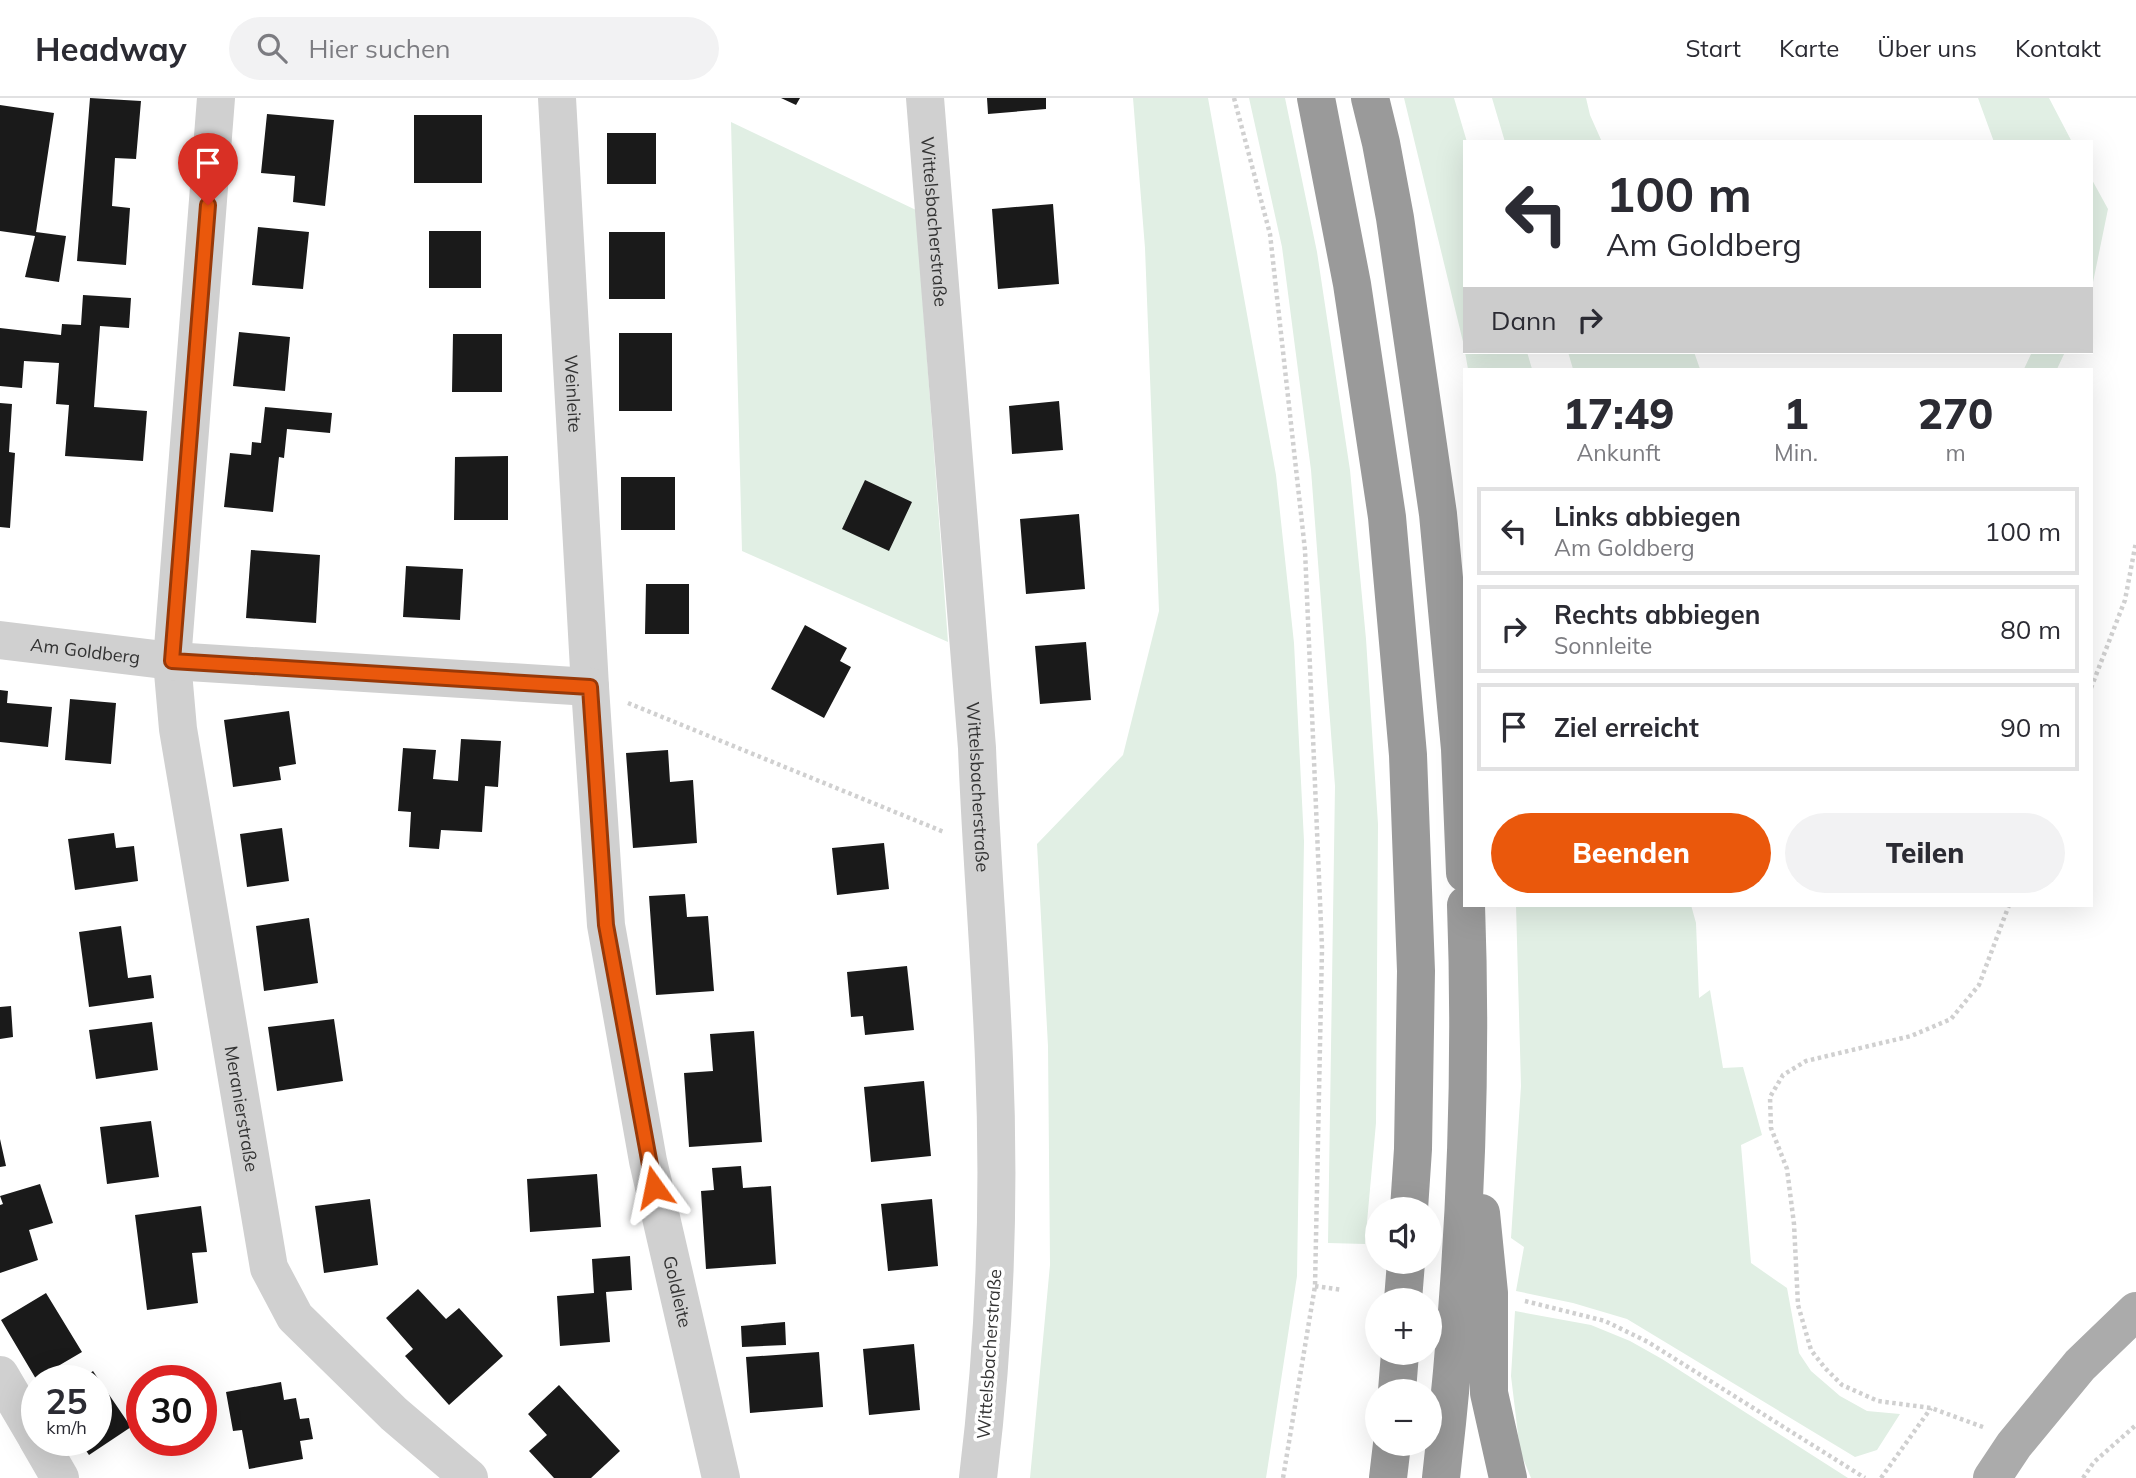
<!DOCTYPE html>
<html lang="de">
<meta charset="utf-8">
<style>
:root{--surface:#fff;--page:#f2f2f3;--text:#2b2b33;--muted:#7c7c81;--line:#e1e1e2;--accent:#ea580c}
body{margin:0;font-family:Mulish,sans-serif;background:var(--page);color:var(--text);height:100vh;display:flex;flex-direction:column;font-size:26px;white-space:nowrap}
*{box-sizing:border-box;margin:0}
p{font-size:23px;color:var(--muted)}
.icon{flex:none;width:38px;height:38px;fill:none;stroke:currentColor;stroke-width:2;stroke-linecap:round;stroke-linejoin:round}
.map{position:relative;flex:1;overflow:hidden}
.side{position:absolute;left:1463px;top:270px;width:630px;height:539px;display:flex;flex-direction:column;background:var(--surface);border-radius:0px;box-shadow:0 7px 28px #0002}
.side>*{flex:none}
.top-card{position:absolute;left:1463px;top:42px;width:630px;height:214px;border-radius:0px;box-shadow:0 7px 28px #0002;background:#fff;color:var(--text);overflow:hidden}
.tools{position:absolute;left:1365px;top:1099px;display:grid;gap:14px}
.tools a{display:grid;place-items:center;width:77px;height:77px;border-radius:50%;background:var(--surface);box-shadow:0 7px 28px #0002;font-size:35px}
.speed{position:absolute;left:21px;top:1267px;display:flex;gap:14px;font-size:35px;font-weight:700;text-align:center}
.speed>*{display:grid;place-content:center;width:91px;height:91px;border-radius:50%;background:var(--surface);box-shadow:0 7px 28px #0002;line-height:1}
.speed small{font-size:18px;font-weight:400}
.speed .limit{border:10px solid #d22;background:#fff;color:#111}
.pin{position:absolute;display:grid;place-items:center;width:60px;height:60px;color:#fff;margin:-72px -30px;border-radius:50% 50% 50% 0;rotate:-45deg;box-shadow:0 0 7px #0007}
.pin .icon{rotate:45deg}
.me{position:absolute;width:77px;margin:-38px;rotate:348deg;stroke-linejoin:round;filter:drop-shadow(0 0 5px #0008)}
.turn{display:flex;align-items:center;gap:24px;height:147px;padding:0 28px;font-size:32px}
.turn .icon{width:91px;height:91px;stroke-width:2.5}
.turn b{display:block;font-size:49px;line-height:60px}
.then{display:flex;align-items:center;height:66px;padding:0 28px;background:#0003;gap:14px;font-size:26px}
.eta{display:flex;justify-content:space-evenly;align-items:center;height:119px;text-align:center}
.eta b{font-size:42px;font-weight:800;line-height:49px}
.cta{display:flex;gap:14px;margin-top:auto;padding:14px 28px}
.cta a{flex:1;height:80px;border-radius:42px;background:var(--accent);color:#fff;font-size:28px;font-weight:800;line-height:80px;text-align:center}
.cta a+a{background:var(--page);color:var(--text)}
ul{padding:0;list-style:none}
li{display:flex;align-items:center;gap:21px;height:88px;margin:0 14px 10px;padding:0 14px;border:4px solid var(--line);border-radius:0px}
li div{flex:1}
li b{display:block;font-size:26px}
li em{font-style:normal}
header{display:flex;align-items:center;gap:42px;box-sizing:border-box;height:98px;padding:0 35px;background:var(--surface);border-bottom:2px solid var(--line)}
header strong{font-size:33px}
nav{display:flex;gap:38px;margin-inline-start:auto;font-size:24px}
.search{width:490px;height:63px;background:var(--page);display:flex;align-items:center;gap:18px;box-sizing:border-box;padding:0 24px;border-radius:38px;color:var(--muted);font-size:26px}
.map>svg:first-child{display:block}
.green{fill:#e1efe4}
.building{fill:#1a1a1a}
.lines{fill:none;stroke-linecap:round;stroke-linejoin:round}
.path{stroke:#d0d0d0;stroke-width:4.5;stroke-dasharray:3.5 3.5;stroke-linecap:butt}
.minor{stroke:#d0d0d0;stroke-width:38}
.major{stroke:#ababab;stroke-width:38}
.highway{stroke:#9a9a9a;stroke-width:38}
.route-casing{stroke:#983908;stroke-width:18}
.route{stroke:#ea580c;stroke-width:12}
.labels{text-anchor:middle;dominant-baseline:central;stroke-width:7;stroke-linejoin:round;paint-order:stroke}
.street-label{font-size:18px;fill:#333;stroke:#fff}
</style>
<header>
<strong>Headway</strong>
<div class="search"><svg class="icon" aria-label="search" viewBox="0 0 24 24"><circle cx="10" cy="10" r="6"/><path d="M15 15l6 6"/></svg>Hier suchen</div>
<nav><a>Start</a><a>Karte</a><a>Über uns</a><a>Kontakt</a></nav>
</header>
<div class="map">
<svg width="2136" height="1380" viewBox="0 0 2136 1380">
<rect width="100%" height="100%" fill="#fff"/>
<!-- green -->
<path class="green" d="M 1133,0 L 1208,0 L 1276,377 L 1294,545 L 1304,743 L 1297,1178 L 1266,1380 L 1030,1380 L 1050,1167 L 1048,948 L 1037,746 L 1123,657 L 1159,513 L 1145,150 Z
M 1249,0 L 1285,0 L 1317,154 L 1350,372 L 1366,541 L 1378,726 L 1376,1025 L 1365,1146 L 1328,1145 L 1335,688 L 1311,372 L 1282,149 Z
M 1404,0 L 1454,0 L 1467,44 L 1465,44 L 1465,252 Z
M 1492,0 L 1586,0 L 1590,17 L 1602,44 L 1505,44 Z
M 1978,0 L 2049,0 L 2072,44 L 1994,44 Z
M 731,24 L 916,112 L 948,544 L 742,453 Z
M 2091,80 L 2108,111 L 2091,194 Z
M 1465,254 L 1527,254 L 1532,271 L 1468,271 Z
M 1568,254 L 1694,254 L 1700,271 L 1573,271 Z
M 2032,254 L 2065,254 L 2057,271 L 2024,271 Z
M 1516,807 L 1691,807 L 1696,825 L 1699,900 L 1710,892 L 1723,970 L 1743,969 L 1762,1037 L 1741,1047 L 1751,1165 L 1787,1190 L 1799,1255 L 1811,1273 L 1840,1298 L 1867,1313 L 1900,1316 L 1877,1352 L 1855,1359 L 1627,1221 L 1573,1205 L 1516,1193 L 1524,1149 L 1511,1140 L 1521,988 Z
M 1515,1213 L 1591,1227 L 1630,1243 L 1662,1261 L 1848,1380 L 1531,1380 L 1520,1353 L 1511,1278 Z"/>
<!-- building -->
<path class="building" d="M 90,0 L 141,3 L 136,61 L 115,60 L 112,108 L 130,110 L 126,167 L 77,163 Z
M 781,0 L 800,0 L 796,7 Z
M 987,0 L 1046,0 L 1046,11 L 988,16 Z
M 0,7 L 54,15 L 36,134 L 66,138 L 59,184 L 25,179 L 35,138 L 0,133 Z
M 267,16 L 334,22 L 325,108 L 293,104 L 295,78 L 261,75 Z
M 414,17 L 482,17 L 482,85 L 414,85 Z
M 607,35 L 656,35 L 656,86 L 607,86 Z
M 1053,106 L 1059,186 L 998,191 L 992,111 Z
M 258,129 L 309,134 L 303,191 L 252,187 Z
M 429,133 L 481,133 L 481,190 L 429,190 Z
M 609,134 L 665,134 L 665,201 L 609,201 Z
M 83,197 L 131,200 L 129,230 L 100,228 L 94,309 L 147,313 L 143,363 L 65,358 L 69,307 L 56,306 L 59,265 L 24,263 L 22,290 L 0,288 L 0,230 L 61,237 L 62,226 L 81,227 Z
M 239,234 L 290,239 L 285,293 L 233,288 Z
M 619,235 L 672,235 L 672,313 L 619,313 Z
M 453,236 L 502,236 L 502,294 L 452,294 Z
M 1059,303 L 1063,352 L 1012,356 L 1009,308 Z
M 0,305 L 12,306 L 9,354 L 15,355 L 10,430 L 0,429 Z
M 265,309 L 332,315 L 330,335 L 287,331 L 284,360 L 279,359 L 273,414 L 224,409 L 230,355 L 251,357 L 252,344 L 261,345 Z
M 508,358 L 508,422 L 454,422 L 455,359 Z
M 621,379 L 675,379 L 675,432 L 621,432 Z
M 865,382 L 912,404 L 889,453 L 842,431 Z
M 1079,416 L 1085,491 L 1026,496 L 1020,421 Z
M 251,452 L 320,457 L 316,525 L 246,520 Z
M 406,468 L 463,471 L 460,522 L 403,519 Z
M 646,486 L 689,486 L 689,536 L 645,536 Z
M 805,527 L 847,550 L 840,563 L 851,569 L 824,620 L 771,591 Z
M 1086,544 L 1091,602 L 1040,606 L 1035,548 Z
M 0,592 L 8,593 L 7,605 L 52,609 L 48,649 L 0,644 Z
M 70,601 L 116,605 L 111,666 L 65,662 Z
M 289,613 L 296,666 L 279,669 L 281,682 L 233,689 L 224,622 Z
M 461,641 L 501,643 L 498,689 L 485,688 L 482,734 L 441,732 L 439,751 L 409,749 L 411,714 L 398,713 L 403,650 L 436,652 L 433,681 L 458,683 Z
M 668,652 L 670,684 L 693,682 L 697,745 L 633,750 L 626,655 Z
M 282,730 L 289,783 L 247,789 L 240,736 Z
M 114,735 L 116,750 L 134,748 L 138,783 L 75,792 L 68,741 Z
M 884,745 L 889,791 L 837,797 L 832,750 Z
M 685,796 L 687,819 L 708,818 L 714,893 L 656,897 L 649,798 Z
M 309,820 L 318,885 L 264,893 L 256,828 Z
M 121,828 L 128,880 L 151,877 L 154,900 L 89,909 L 79,834 Z
M 907,868 L 914,932 L 865,937 L 863,918 L 851,919 L 847,874 Z
M 11,908 L 13,939 L 0,941 L 0,909 Z
M 334,921 L 343,983 L 277,993 L 268,929 Z
M 152,924 L 158,972 L 96,981 L 89,932 Z
M 754,933 L 762,1044 L 689,1049 L 684,975 L 713,973 L 710,936 Z
M 924,983 L 931,1058 L 871,1064 L 864,989 Z
M 151,1023 L 159,1079 L 107,1086 L 100,1029 Z
M 0,1041 L 6,1068 L 0,1069 Z
M 741,1068 L 743,1090 L 771,1088 L 776,1166 L 706,1171 L 701,1093 L 714,1092 L 712,1070 Z
M 597,1076 L 601,1129 L 530,1134 L 527,1081 Z
M 40,1086 L 53,1125 L 29,1132 L 38,1162 L 0,1175 L 0,1107 L 3,1106 L 0,1098 Z
M 370,1101 L 378,1167 L 324,1175 L 315,1108 Z
M 932,1101 L 938,1168 L 888,1173 L 881,1106 Z
M 201,1108 L 207,1154 L 192,1155 L 198,1205 L 147,1212 L 135,1117 Z
M 630,1158 L 632,1192 L 606,1194 L 610,1244 L 560,1248 L 557,1198 L 594,1195 L 592,1161 Z
M 418,1191 L 446,1221 L 459,1210 L 503,1258 L 449,1307 L 405,1258 L 413,1251 L 386,1220 Z
M 46,1195 L 82,1254 L 36,1281 L 1,1222 Z
M 785,1224 L 786,1247 L 742,1249 L 741,1228 Z
M 914,1246 L 920,1312 L 869,1317 L 863,1251 Z
M 819,1254 L 823,1309 L 750,1315 L 746,1259 Z
M 93,1273 L 131,1329 L 89,1357 L 79,1342 L 96,1342 L 96,1283 L 79,1283 Z
M 281,1284 L 284,1302 L 296,1300 L 300,1321 L 309,1320 L 313,1341 L 300,1343 L 303,1361 L 249,1371 L 242,1332 L 233,1333 L 226,1294 Z
M 559,1287 L 620,1353 L 591,1380 L 554,1380 L 529,1353 L 547,1337 L 528,1316 Z"/>
<g class="lines">
<!-- path -->
<path class="path" d="M 1234,0 L 1270,136 L 1305,452 L 1322,850 L 1315,1188 L 1283,1380
M 2091,590 L 2125,502 L 2136,444
M 628,605 L 944,734
M 1315,1188 L 1342,1192
M 1525,1203 L 1605,1223 L 1648,1244 L 1865,1380
M 1983,1329 L 1931,1310 L 1878,1303 L 1842,1287 L 1825,1270 L 1811,1252 L 1798,1207 L 1794,1126 L 1787,1071 L 1771,1030 L 1770,999 L 1783,977 L 1806,963 L 1911,938 L 1951,921 L 1979,887 L 2009,807
M 1881,1380 L 1931,1310
M 2083,1380 L 2094,1364 L 2136,1327"/>
<!-- minor -->
<g class="minor">
<path id="s1" d="M 216,0 L 172,563 L 178,631 L 269,1170 L 295,1219 L 394,1316 L 469,1380"/>
<path id="s2" d="M 557,0 L 590,589 L 606,827 L 648,1063 L 721,1380"/>
<path id="s3" d="M 925,0 L 977,650 C 981,754 990,858 994,962 C 1000,1102 995,1241 978,1380"/>
<path id="s4" d="M 0,542 L 172,563 L 590,589"/>
<path d="M 0,1277 L 37,1340"/>
<path d="M 38,1342 L 60,1380"/>
</g>
<!-- major -->
<path class="major" d="M 1992,1380 L 2014,1347 L 2080,1267 L 2136,1213"/>
<!-- highway -->
<path class="highway" d="M 1316,0 L 1352,186 L 1387,419 L 1408,657 L 1416,873 L 1413,1051 L 1409,1111
M 1370,0 L 1381,45 L 1395,120 L 1438,416 L 1460,651 L 1465,775
M 1481,1115 L 1489,1195 L 1489,1295 L 1508,1380
M 1403,1202 L 1406,1164
M 1397,1293 L 1400,1255
M 1388,1380 L 1392,1346
M 1441,1380 C 1463,1190 1473,998 1466,807"/>
</g>
<g class="lines">
<!-- route casing -->
<g class="route-casing">
<path id="route" d="M 208,107 L 172,563 L 590,589 L 606,827 L 654,1089"/>
</g>
<!-- route -->
<use href="#route" class="route"/>
</g>
<g class="labels">
<!-- street labels -->
<g class="street-label">
<text stroke="none"><textPath href="#s3" startOffset="124">Wittelsbacherstraße</textPath></text>
<text stroke="none"><textPath href="#s2" startOffset="296">Weinleite</textPath></text>
<text stroke="none"><textPath href="#s4" startOffset="86">Am Goldberg</textPath></text>
<text stroke="none"><textPath href="#s3" startOffset="691">Wittelsbacherstraße</textPath></text>
<text stroke="none"><textPath href="#s1" startOffset="1018">Meranierstraße</textPath></text>
<text stroke="none"><textPath href="#s2" startOffset="1202">Goldleite</textPath></text>
<text transform="translate(989 1256) rotate(-86)">Wittelsbacherstraße</text>
</g>
</g>
</svg>
<div class="tools">
<a><svg class="icon" aria-label="sound" viewBox="0 0 24 24"><path d="M4 9h4l5-4v14l-5-4H4zM17 9q2 3 0 6"/></svg></a>
<a>+</a>
<a>−</a>
</div>
<div class="speed"><div>25<small>km/h</small></div><div class="limit">30</div></div>
<div class="pin" style="left:208px;top:107px;background:#d93025"><svg class="icon" aria-label="arrive" viewBox="0 0 24 24"><path d="M6 21V4h12l-3 4 3 4H6"/></svg></div>
<svg class="me" style="left:654px;top:1089px" viewBox="-20 -20 40 40"><path d="M0-17L14 15 0 8-14 15z" fill="#ea580c" stroke="#fff" stroke-width="4"/></svg>
<div class="top-card">
<div class="turn"><svg class="icon" aria-label="left" viewBox="0 0 24 24"><path d="M17 20v-9H6M10 6l-5 5 5 5"/></svg><div><b>100 m</b>Am Goldberg</div></div>
<div class="then">Dann<svg class="icon" aria-label="right" viewBox="0 0 24 24"><path d="M7 20v-9h11M14 6l5 5-5 5"/></svg></div>
</div>
<section class="side">
<div class="eta">
<div><b>17:49</b><p>Ankunft</p></div>
<div><b>1</b><p>Min.</p></div>
<div><b>270</b><p>m</p></div>
</div>
<ul>
<li><svg class="icon" aria-label="left" viewBox="0 0 24 24"><path d="M17 20v-9H6M10 6l-5 5 5 5"/></svg><div><b>Links abbiegen</b><p>Am Goldberg</p></div><em>100 m</em></li>
<li><svg class="icon" aria-label="right" viewBox="0 0 24 24"><path d="M7 20v-9h11M14 6l5 5-5 5"/></svg><div><b>Rechts abbiegen</b><p>Sonnleite</p></div><em>80 m</em></li>
<li><svg class="icon" aria-label="arrive" viewBox="0 0 24 24"><path d="M6 21V4h12l-3 4 3 4H6"/></svg><div><b>Ziel erreicht</b></div><em>90 m</em></li>
</ul>
<div class="cta"><a>Beenden</a><a>Teilen</a></div>
</section>
</div>
